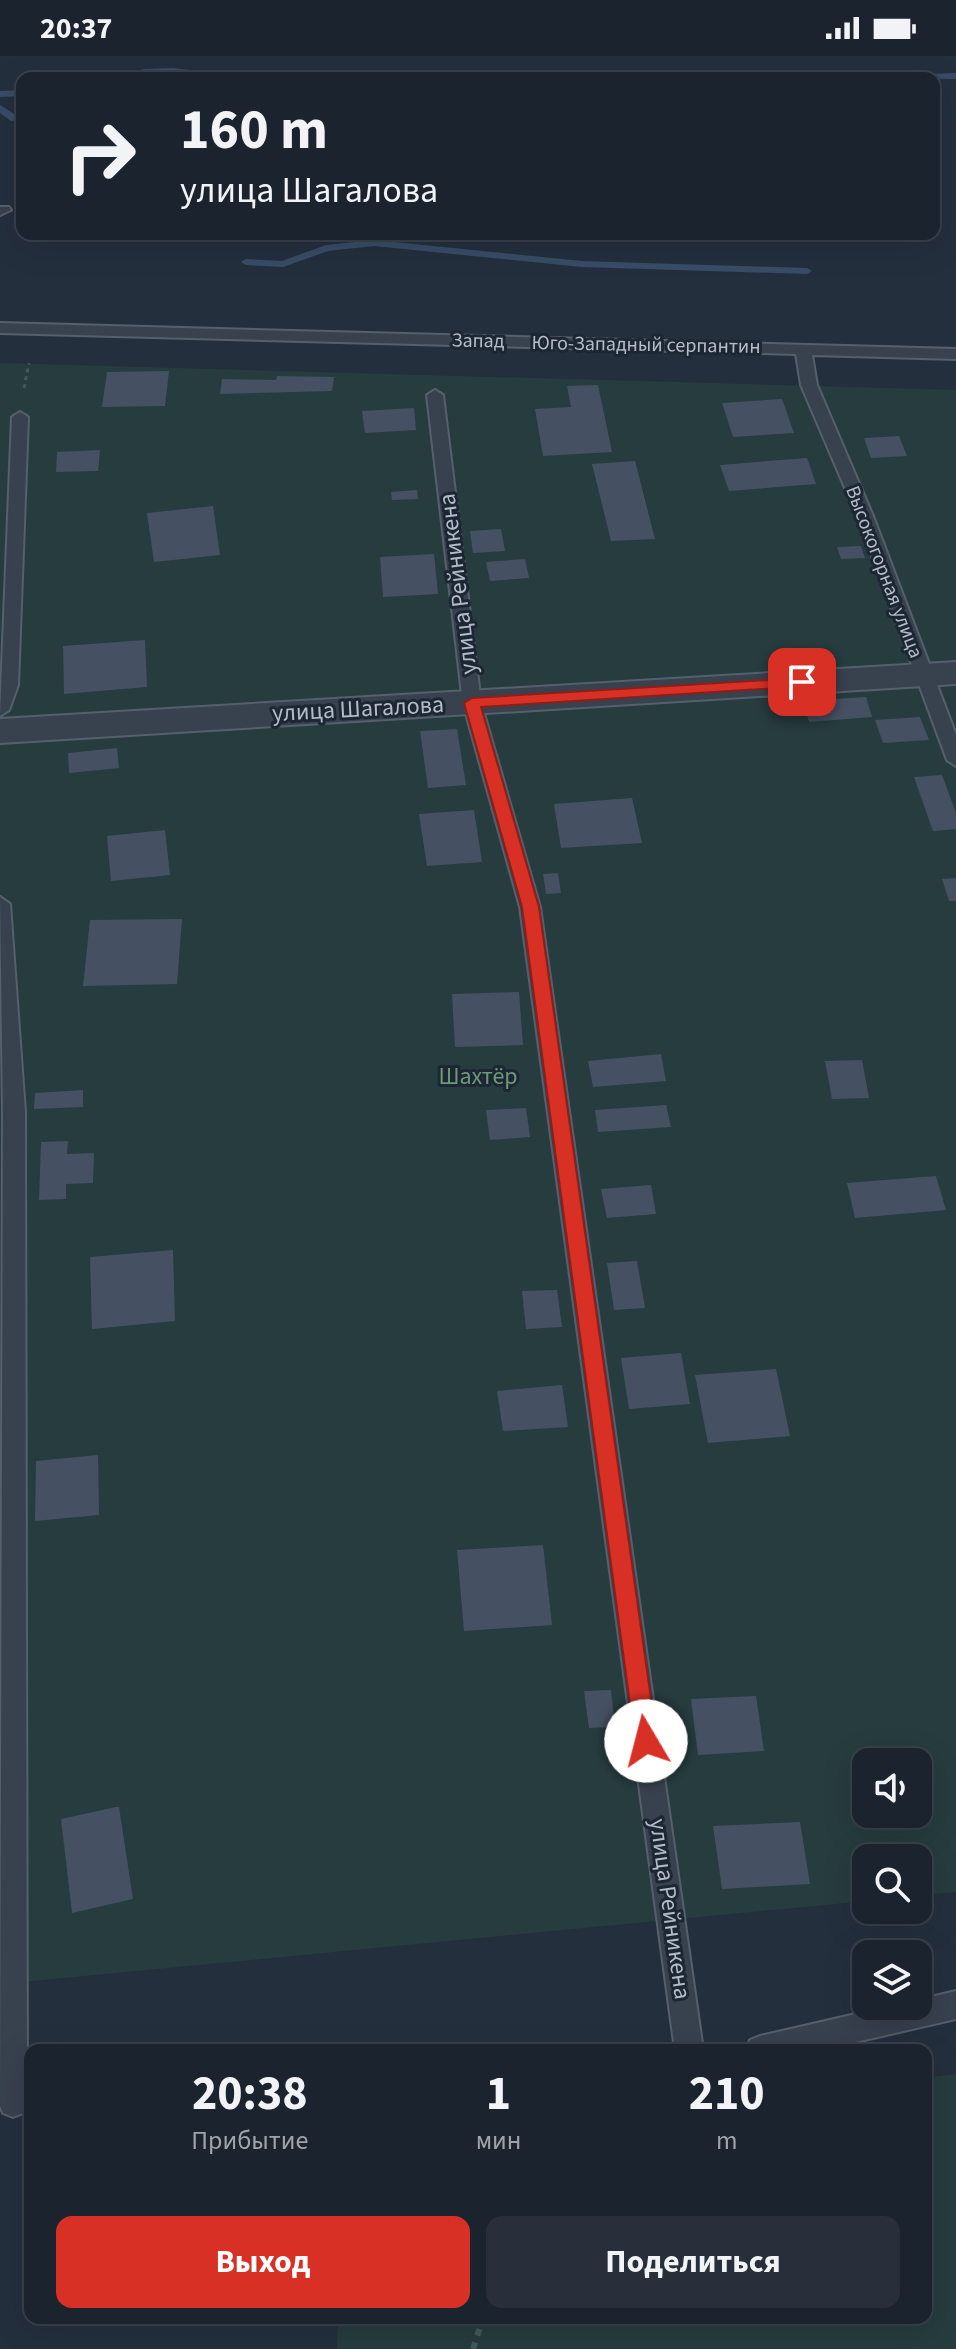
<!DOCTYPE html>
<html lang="ru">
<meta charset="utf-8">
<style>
:root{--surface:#1b232e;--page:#282f3a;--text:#f1f3f6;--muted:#a0a4aa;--line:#39404a;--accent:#d93025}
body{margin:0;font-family:"Source Sans 3",sans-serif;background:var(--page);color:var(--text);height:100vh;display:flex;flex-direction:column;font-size:30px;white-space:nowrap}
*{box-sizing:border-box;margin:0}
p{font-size:26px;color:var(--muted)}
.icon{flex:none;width:44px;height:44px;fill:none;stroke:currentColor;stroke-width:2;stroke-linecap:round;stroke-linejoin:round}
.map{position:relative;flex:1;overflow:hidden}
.details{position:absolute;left:24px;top:1988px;width:908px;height:280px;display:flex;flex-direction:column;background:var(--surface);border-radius:16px;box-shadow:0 8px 32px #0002,0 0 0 2px var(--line)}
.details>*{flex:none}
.guide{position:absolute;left:16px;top:16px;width:924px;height:168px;border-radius:16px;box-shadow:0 8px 32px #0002,0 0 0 2px var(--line);background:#1b232e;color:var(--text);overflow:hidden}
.buttons{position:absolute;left:852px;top:1692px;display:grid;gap:16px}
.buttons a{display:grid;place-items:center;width:80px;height:80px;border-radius:16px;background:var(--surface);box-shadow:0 8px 32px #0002,0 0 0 2px var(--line);font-size:40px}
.pin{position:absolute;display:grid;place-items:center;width:68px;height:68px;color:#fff;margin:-34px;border-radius:16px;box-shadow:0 4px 12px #0006}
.me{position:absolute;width:88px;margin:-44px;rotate:352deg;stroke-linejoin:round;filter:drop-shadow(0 0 6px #0008)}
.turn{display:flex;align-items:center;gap:28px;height:168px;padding:0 32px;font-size:36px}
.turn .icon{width:104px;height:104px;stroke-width:2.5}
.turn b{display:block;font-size:56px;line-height:68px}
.eta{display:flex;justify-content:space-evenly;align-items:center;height:136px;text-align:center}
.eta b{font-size:48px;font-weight:700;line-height:56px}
.primary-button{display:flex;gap:16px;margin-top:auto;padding:16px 32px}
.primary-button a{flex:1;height:92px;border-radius:16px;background:var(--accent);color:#fff;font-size:32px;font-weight:700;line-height:92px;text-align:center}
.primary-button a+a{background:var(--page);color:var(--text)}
.status{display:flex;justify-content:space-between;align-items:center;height:56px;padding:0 40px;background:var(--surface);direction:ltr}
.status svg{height:22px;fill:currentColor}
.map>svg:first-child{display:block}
.green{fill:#263c3f;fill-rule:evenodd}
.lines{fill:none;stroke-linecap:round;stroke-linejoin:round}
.stream{fill:#394c67;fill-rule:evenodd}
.building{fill:#455162}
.service-casing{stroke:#565f6c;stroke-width:4}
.minor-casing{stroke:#565f6c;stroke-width:4}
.path-far1{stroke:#44595c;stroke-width:3;stroke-dasharray:4 4;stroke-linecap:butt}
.path{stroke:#44595c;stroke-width:6;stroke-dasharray:7 7;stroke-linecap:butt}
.service{fill:#38414e;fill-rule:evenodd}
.minor{fill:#38414e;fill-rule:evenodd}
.route{fill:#d93025;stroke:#8d1f18;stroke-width:2}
.labels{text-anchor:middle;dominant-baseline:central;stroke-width:6;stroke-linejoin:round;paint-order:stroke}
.far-street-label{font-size:20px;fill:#b4bcc9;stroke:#1d2633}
.street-label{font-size:24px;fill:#b4bcc9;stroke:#1d2633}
.park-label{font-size:24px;fill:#6b9a76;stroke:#1d2633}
</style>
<div class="status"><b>20:37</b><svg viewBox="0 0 49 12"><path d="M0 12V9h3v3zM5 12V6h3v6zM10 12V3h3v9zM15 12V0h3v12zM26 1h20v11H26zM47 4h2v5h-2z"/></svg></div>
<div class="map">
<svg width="956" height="2293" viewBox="0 0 956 2293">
<rect width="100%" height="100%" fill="#242f3e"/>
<!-- green -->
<path class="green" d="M 0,307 L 956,334 L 956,1836 L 918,1839 L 918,1802 L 866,1802 L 866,1845 L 0,1928 ZM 866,1706 L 918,1706 L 918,1758 L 866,1758 Z
M 956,2018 L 956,2293 L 337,2293 L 338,2262 L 926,2262 L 926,2022 Z"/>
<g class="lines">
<!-- stream -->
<path class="stream" d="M 173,12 L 215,17 L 234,22 L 158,18 L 112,22 L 144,13 Z
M 956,17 L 956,23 L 898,22 L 903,19 Z
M 22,34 L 22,40 L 0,41 L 0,35 Z
M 0,49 L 19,61 L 19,65 L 11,65 L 0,57 Z
M 374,184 L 582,205 L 807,212 L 812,215 L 807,218 L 582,211 L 374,190 L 328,195 L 283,211 L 246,209 L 241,206 L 246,203 L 282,205 L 326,189 Z"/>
</g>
<!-- building -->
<path class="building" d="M 169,315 L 165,350 L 102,351 L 107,316 Z
M 277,320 L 334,321 L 332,335 L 220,338 L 222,323 L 276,324 Z
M 598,329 L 612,396 L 543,400 L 535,353 L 571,351 L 567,330 Z
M 782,343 L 794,377 L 733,381 L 722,347 Z
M 414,352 L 416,374 L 365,377 L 362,355 Z
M 899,380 L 907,400 L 871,402 L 864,382 Z
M 100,394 L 98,415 L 56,416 L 57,396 Z
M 807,402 L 816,428 L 729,435 L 720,409 Z
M 635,405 L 655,483 L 611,485 L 592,408 Z
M 417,434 L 418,443 L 392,444 L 391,436 Z
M 213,450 L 220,499 L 154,506 L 147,457 Z
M 501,473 L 505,495 L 473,497 L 470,475 Z
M 861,490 L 865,502 L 841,503 L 837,491 Z
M 434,498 L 438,538 L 383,541 L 380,501 Z
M 525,503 L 529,522 L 490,525 L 486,506 Z
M 145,584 L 147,631 L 64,638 L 63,590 Z
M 866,641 L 872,661 L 809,666 L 803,645 Z
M 920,661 L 929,684 L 883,687 L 875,664 Z
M 457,673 L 466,729 L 428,732 L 420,675 Z
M 117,692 L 119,712 L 69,717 L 68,697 Z
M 942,719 L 956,757 L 956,773 L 933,775 L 914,721 Z
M 632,742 L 642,787 L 561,792 L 554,748 Z
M 474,754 L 482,806 L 427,810 L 419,758 Z
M 165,774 L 170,819 L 111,825 L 107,780 Z
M 558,817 L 561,837 L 546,838 L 543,818 Z
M 956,822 L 956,845 L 949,845 L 942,823 Z
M 182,863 L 177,928 L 83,930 L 90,864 Z
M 519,936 L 523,989 L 455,991 L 452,938 Z
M 661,998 L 666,1025 L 593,1031 L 588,1005 Z
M 862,1004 L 869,1042 L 832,1043 L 825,1005 Z
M 83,1034 L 83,1051 L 34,1053 L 35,1037 Z
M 666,1049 L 671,1071 L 598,1076 L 595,1054 Z
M 526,1052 L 530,1081 L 490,1084 L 486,1054 Z
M 68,1085 L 67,1098 L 94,1097 L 93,1127 L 66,1128 L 66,1143 L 39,1144 L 41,1086 Z
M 936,1120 L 946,1154 L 855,1162 L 847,1127 Z
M 651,1129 L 656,1158 L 607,1162 L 601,1133 Z
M 173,1194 L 175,1265 L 92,1273 L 90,1201 Z
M 637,1205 L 645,1252 L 614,1254 L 607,1207 Z
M 557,1234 L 562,1271 L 526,1273 L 522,1235 Z
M 681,1297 L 690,1348 L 629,1353 L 621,1302 Z
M 776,1313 L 790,1380 L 708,1387 L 695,1319 Z
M 562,1329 L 568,1371 L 503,1375 L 497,1335 Z
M 98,1399 L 99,1459 L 35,1465 L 36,1405 Z
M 543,1489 L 552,1569 L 464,1575 L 457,1494 Z
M 611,1634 L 615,1671 L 589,1672 L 584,1635 Z
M 756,1640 L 764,1695 L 698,1699 L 691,1643 Z
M 116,1751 L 119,1751 L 133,1843 L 72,1857 L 61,1763 Z
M 800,1766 L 810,1828 L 722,1833 L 713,1770 Z"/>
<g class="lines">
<!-- service casing -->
<g class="service-casing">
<path id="service" d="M 0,151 L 9,151 L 11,154 L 0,159 Z
M 0,267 L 956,293 L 956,303 L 812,299 L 817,329 L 873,460 L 956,679 L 956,710 L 947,704 L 857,460 L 801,329 L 796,298 L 0,277 Z
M 435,334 L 443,339 L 481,647 L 540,851 L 703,1994 L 675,1994 L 520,851 L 463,647 L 427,339 Z
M 20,356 L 28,361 L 18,629 L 9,654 L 0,660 L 12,361 Z
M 0,841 L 10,848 L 25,1056 L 27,2047 L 23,2057 L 13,2061 L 3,2057 L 0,2050 L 3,1056 Z
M 956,1935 L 956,1963 L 821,1994 L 746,1994 L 750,1984 L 760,1980 L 891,1950 L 918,1950 L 918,1944 Z"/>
</g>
<!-- minor casing -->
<g class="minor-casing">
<path id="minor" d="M 956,606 L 956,628 L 0,687 L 0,663 Z"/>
</g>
<!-- path-far1 -->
<path class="path-far1" d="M 24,332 L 29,307"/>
<!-- path -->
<path class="path" d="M 473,2293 L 483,2262"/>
<!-- service -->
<use href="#service" class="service"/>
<!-- minor -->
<use href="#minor" class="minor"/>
</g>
<!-- route -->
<path class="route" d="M 802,622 L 807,623 L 807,630 L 481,651 L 539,851 L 657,1685 L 654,1692 L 646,1695 L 639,1692 L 635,1685 L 522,851 L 464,647 L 472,642 Z"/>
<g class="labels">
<!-- far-street labels -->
<g class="far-street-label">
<text transform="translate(478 285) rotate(1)">Запад</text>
<text transform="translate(646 289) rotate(1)">Юго-Западный серпантин</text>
<text transform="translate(884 516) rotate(69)">Высокогорная улица</text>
</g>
<!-- street labels -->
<g class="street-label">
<text transform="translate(458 528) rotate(-97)">улица Рейникена</text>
<text transform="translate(358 653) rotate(-3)">улица Шагалова</text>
<text transform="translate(670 1853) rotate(82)">улица Рейникена</text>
</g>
<!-- park labels -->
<g class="park-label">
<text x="478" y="1020">Шахтёр</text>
</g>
</g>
</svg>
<div class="buttons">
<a><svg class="icon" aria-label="sound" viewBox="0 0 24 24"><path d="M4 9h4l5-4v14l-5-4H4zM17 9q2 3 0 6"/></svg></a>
<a><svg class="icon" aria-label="search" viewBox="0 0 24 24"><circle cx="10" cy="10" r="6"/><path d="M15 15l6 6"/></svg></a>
<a><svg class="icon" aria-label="layers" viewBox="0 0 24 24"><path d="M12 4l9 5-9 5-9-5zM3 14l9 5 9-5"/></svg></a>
</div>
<div class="pin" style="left:802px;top:626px;background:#d93025"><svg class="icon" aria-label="arrive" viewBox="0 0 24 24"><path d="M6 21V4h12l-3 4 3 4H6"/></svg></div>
<svg class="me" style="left:646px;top:1685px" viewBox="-20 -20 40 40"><circle r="19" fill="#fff"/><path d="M0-13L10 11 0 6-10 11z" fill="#d93025"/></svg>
<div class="guide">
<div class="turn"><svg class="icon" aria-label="right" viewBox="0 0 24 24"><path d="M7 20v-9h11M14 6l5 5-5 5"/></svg><div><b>160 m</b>улица Шагалова</div></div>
</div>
<section class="details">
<div class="eta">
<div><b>20:38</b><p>Прибытие</p></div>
<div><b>1</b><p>мин</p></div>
<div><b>210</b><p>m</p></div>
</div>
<div class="primary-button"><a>Выход</a><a>Поделиться</a></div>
</section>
</div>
